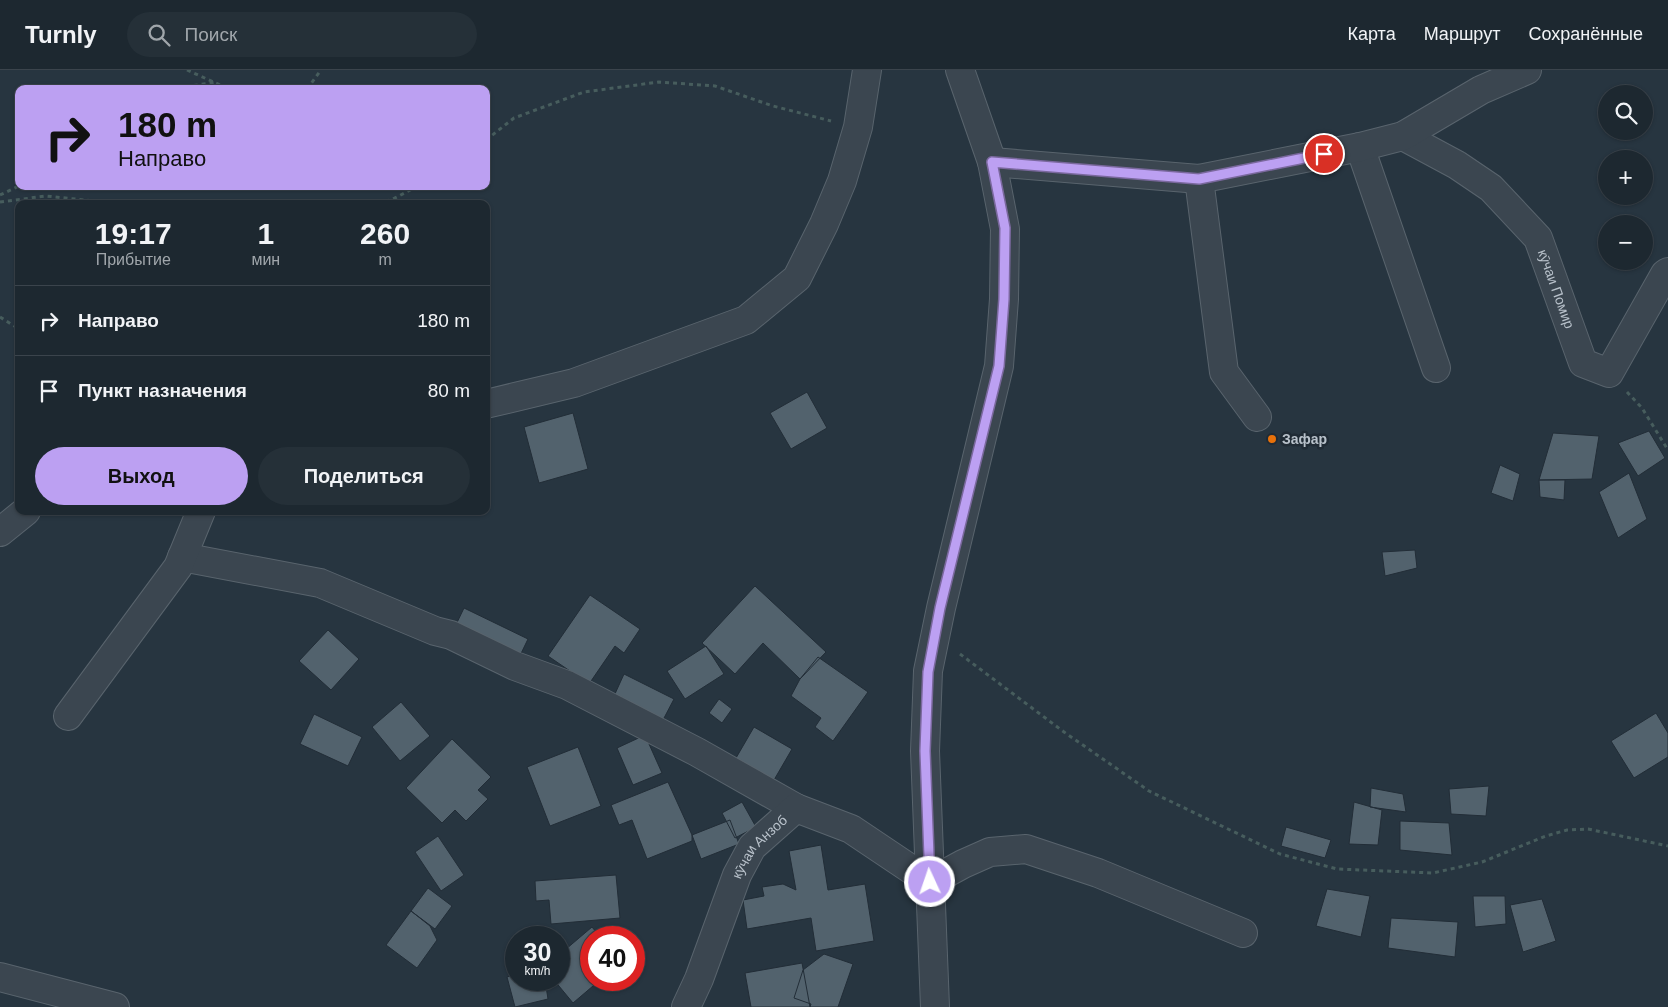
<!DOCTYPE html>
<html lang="ru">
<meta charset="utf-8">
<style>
:root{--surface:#1d2830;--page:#253038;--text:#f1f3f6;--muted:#a0a6ab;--line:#3b444c;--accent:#bca0f2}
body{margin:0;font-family:Helvetica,sans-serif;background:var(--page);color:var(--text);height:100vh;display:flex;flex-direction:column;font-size:19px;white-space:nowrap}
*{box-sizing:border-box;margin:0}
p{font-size:16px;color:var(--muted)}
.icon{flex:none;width:28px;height:28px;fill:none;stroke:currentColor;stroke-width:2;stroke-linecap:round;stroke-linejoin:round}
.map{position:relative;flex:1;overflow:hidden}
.drawer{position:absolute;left:15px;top:130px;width:475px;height:315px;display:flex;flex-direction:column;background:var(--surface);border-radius:10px;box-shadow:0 1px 4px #0004,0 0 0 1px var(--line)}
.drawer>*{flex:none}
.guide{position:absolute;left:15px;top:15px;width:475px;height:105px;border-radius:10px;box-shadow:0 1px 4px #0004,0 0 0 1px var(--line);background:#bca0f2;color:#111;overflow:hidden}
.controls{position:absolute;left:1598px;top:15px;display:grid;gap:10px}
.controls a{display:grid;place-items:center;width:55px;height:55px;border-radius:50%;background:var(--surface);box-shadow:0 1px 4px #0004,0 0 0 1px var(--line);font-size:25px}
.speed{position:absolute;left:505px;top:856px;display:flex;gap:10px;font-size:25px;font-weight:700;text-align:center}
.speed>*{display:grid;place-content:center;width:65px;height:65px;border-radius:50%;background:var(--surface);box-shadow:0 1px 4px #0004,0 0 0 1px var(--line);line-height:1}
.speed small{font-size:12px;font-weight:400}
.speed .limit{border:8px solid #d22;background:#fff;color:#111}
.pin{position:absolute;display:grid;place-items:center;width:42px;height:42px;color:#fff;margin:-21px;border:2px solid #fff;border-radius:50%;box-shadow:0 1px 5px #0007}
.me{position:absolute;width:55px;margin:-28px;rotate:357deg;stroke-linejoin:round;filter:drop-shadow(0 0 4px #0008)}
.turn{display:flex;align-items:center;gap:18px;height:105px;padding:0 20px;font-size:22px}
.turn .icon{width:65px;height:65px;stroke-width:2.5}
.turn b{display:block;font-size:35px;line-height:42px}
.eta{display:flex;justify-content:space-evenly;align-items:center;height:85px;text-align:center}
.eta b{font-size:30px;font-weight:700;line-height:35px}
.button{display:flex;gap:10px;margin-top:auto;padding:10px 20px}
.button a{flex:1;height:58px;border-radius:30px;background:var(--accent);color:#111;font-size:20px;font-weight:700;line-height:58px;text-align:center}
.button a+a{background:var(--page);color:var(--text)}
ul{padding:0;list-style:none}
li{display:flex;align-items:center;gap:15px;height:70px;padding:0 20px;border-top:1px solid var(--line)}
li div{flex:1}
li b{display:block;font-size:19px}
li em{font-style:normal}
header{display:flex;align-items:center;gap:30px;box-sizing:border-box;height:70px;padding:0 25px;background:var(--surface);border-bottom:1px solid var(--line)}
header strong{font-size:24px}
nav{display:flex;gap:28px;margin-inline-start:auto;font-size:18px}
.search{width:350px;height:45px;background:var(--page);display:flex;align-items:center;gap:12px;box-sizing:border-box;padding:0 18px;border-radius:28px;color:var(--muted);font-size:19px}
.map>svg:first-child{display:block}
.building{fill:#52626d;stroke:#222d37}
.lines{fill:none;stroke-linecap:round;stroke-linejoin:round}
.minor-casing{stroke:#59646d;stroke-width:30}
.path{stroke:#475d5d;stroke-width:3;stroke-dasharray:4 4;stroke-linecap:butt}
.minor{stroke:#3b4650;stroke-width:28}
.route-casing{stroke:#7a689d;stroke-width:12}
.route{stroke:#bca0f2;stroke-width:9}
.food-dot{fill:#e8710a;stroke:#202b35;stroke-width:2}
.labels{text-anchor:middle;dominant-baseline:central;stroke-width:5;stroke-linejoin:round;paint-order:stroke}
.street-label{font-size:14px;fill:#b8c1ca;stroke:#202b35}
.poi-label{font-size:14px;font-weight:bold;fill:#b8c1ca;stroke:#202b35;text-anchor:start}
</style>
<header>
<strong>Turnly</strong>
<div class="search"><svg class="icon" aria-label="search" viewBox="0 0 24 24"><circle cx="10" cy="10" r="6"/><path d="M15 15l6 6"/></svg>Поиск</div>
<nav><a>Карта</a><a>Маршрут</a><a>Сохранённые</a></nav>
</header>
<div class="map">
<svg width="1668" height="937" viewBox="0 0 1668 937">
<rect width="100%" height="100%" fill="#273540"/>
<!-- building -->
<path class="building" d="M 807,322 L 827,358 L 791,379 L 770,343 Z
M 573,343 L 588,399 L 539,413 L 524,357 Z
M 1649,361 L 1665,388 L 1638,406 L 1618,373 Z
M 1553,363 L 1599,366 L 1592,409 L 1539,410 Z
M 1500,395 L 1520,404 L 1513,431 L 1491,423 Z
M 1629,403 L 1647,449 L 1618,468 L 1599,422 Z
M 1539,410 L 1565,410 L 1564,430 L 1540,427 Z
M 1415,480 L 1417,498 L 1385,506 L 1382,482 Z
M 755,516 L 826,582 L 800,609 L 763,573 L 735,604 L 702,573 Z
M 590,525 L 640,559 L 624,583 L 615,576 L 589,614 L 548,586 Z
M 464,538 L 528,569 L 515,596 L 451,565 Z
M 328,560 L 359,589 L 331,620 L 299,591 Z
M 706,576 L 724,604 L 685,629 L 667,601 Z
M 818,587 L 868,622 L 833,671 L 815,657 L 821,648 L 791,626 L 800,609 Z
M 624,604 L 674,629 L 663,650 L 614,626 Z
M 719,629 L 732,639 L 722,653 L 709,643 Z
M 401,632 L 430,666 L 400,691 L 372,657 Z
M 1656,643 L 1668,663 L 1668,687 L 1634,708 L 1611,671 Z
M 314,644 L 362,667 L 348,696 L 300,674 Z
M 754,657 L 792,679 L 774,710 L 736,688 Z
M 645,665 L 662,703 L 633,715 L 617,678 Z
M 452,669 L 491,707 L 478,720 L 488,729 L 466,751 L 455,740 L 442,753 L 406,718 Z
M 578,677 L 601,736 L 550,756 L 527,697 Z
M 668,712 L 692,765 L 692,771 L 647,789 L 632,750 L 619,755 L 611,735 Z
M 1489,716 L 1486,746 L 1451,744 L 1449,719 Z
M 1371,718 L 1403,724 L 1406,742 L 1370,737 Z
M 742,732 L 756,757 L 735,768 L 722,743 Z
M 1354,732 L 1382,740 L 1378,775 L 1349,774 Z
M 730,750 L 739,774 L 701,789 L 692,765 Z
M 1400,751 L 1449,753 L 1452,785 L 1400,780 Z
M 1286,757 L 1331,770 L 1325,788 L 1281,776 Z
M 438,766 L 464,805 L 441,821 L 415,782 Z
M 821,775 L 828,820 L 865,814 L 874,871 L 816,881 L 811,848 L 747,859 L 743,830 L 764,826 L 762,817 L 783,814 L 796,820 L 789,781 Z
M 616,805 L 620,848 L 551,854 L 549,830 L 536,831 L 535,811 Z
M 428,818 L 452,836 L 435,859 L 411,841 Z
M 1327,819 L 1370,826 L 1361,867 L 1316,856 Z
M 1473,826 L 1505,826 L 1506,854 L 1475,857 Z
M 1542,829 L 1556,871 L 1523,882 L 1510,835 Z
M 411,841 L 430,856 L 437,870 L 417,898 L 386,875 Z
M 1391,848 L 1458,852 L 1455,887 L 1388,878 Z
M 592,857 L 601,868 L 591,868 L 591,910 L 600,910 L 573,933 L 554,910 L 559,910 L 559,885 Z
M 824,884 L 853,894 L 838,937 L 810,937 L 811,934 L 794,928 L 803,900 Z
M 802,893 L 810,937 L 751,937 L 745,903 Z
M 516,904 L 516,910 L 545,910 L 548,929 L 515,937 L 507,907 Z"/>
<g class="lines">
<!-- minor casing -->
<g class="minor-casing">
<g id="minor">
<path id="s1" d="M 1403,66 L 1457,95 L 1491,118 L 1538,168 L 1583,293 L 1609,303 L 1665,204 L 1668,202"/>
<path d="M 1360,77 L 1436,298"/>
<path d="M 992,92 L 1199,109 L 1360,77 L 1403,66 L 1481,20 L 1527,0"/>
<path d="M 1199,109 L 1224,302 L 1257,347"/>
<path d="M 486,334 L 574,313 L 746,250 L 797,208 L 824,154 L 842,111 L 858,57 L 867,0"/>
<path d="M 0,462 L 26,441"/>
<path d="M 182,487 L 320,513 L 435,561 L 451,565 L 515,596 L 567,615 L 697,682 L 796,738"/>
<path d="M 68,646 L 178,497 L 201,441"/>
<path d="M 0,907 L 115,937"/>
<path id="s2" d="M 686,937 L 699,909 L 737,805 L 752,777 L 796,738 L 851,759 L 930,812 L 963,794 L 990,782 L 1026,779 L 1098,803 L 1243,863"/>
<path d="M 935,937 L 925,681 L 928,601 L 941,538 L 999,296 L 1004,229 L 1005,159 L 992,92 L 960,0"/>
</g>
</g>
<!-- path -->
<path class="path" d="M 187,0 L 229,19
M 170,19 L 217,12
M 307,19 L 321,0
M 486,70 L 514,48 L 584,22 L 659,12 L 715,16 L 773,36 L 831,51
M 0,125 L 19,116
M 0,132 L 46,126 L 122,134
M 378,134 L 393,129 L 418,116
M 0,247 L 19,259
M 1627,322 L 1642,338 L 1668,380
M 960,584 L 1064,662 L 1149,721 L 1280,784 L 1337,799 L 1433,803 L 1482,792 L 1546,766 L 1567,760 L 1588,759 L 1668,776"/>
<!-- minor -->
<use href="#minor" class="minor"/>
</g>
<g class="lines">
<!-- route casing -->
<g class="route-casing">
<path id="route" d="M 930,812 L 925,681 L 928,602 L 940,538 L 999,296 L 1004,229 L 1005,158 L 992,92 L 1199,109 L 1324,84"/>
</g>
<!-- route -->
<use href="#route" class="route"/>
</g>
<!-- markers -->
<circle class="food-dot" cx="1272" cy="369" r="5"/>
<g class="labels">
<!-- street labels -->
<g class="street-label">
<text stroke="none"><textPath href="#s1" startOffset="225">кӯчаи Помир</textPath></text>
<text stroke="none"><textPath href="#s2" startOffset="178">кӯчаи Анзоб</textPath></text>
</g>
<!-- poi labels -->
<g class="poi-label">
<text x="1282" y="369">Зафар</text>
</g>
</g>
</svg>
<div class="controls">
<a><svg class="icon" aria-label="search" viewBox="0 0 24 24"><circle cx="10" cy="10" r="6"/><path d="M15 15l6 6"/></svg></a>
<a>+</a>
<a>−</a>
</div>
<div class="speed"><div>30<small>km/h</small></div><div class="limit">40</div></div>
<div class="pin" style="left:1324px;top:84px;background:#d93025"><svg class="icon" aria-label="arrive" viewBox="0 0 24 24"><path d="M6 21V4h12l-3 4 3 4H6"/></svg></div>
<svg class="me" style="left:930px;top:812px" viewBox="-20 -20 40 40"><circle r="17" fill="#bca0f2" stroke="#fff" stroke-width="3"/><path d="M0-11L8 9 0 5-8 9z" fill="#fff"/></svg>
<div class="guide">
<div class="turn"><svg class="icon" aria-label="right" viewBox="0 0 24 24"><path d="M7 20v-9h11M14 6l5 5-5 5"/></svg><div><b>180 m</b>Направо</div></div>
</div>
<section class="drawer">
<div class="eta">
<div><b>19:17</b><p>Прибытие</p></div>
<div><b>1</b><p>мин</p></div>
<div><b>260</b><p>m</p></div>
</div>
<ul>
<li><svg class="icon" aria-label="right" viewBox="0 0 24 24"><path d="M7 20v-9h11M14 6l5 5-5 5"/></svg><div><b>Направо</b></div><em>180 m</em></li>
<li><svg class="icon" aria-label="arrive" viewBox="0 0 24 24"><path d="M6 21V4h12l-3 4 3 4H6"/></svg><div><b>Пункт назначения</b></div><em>80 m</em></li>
</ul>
<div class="button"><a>Выход</a><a>Поделиться</a></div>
</section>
</div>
